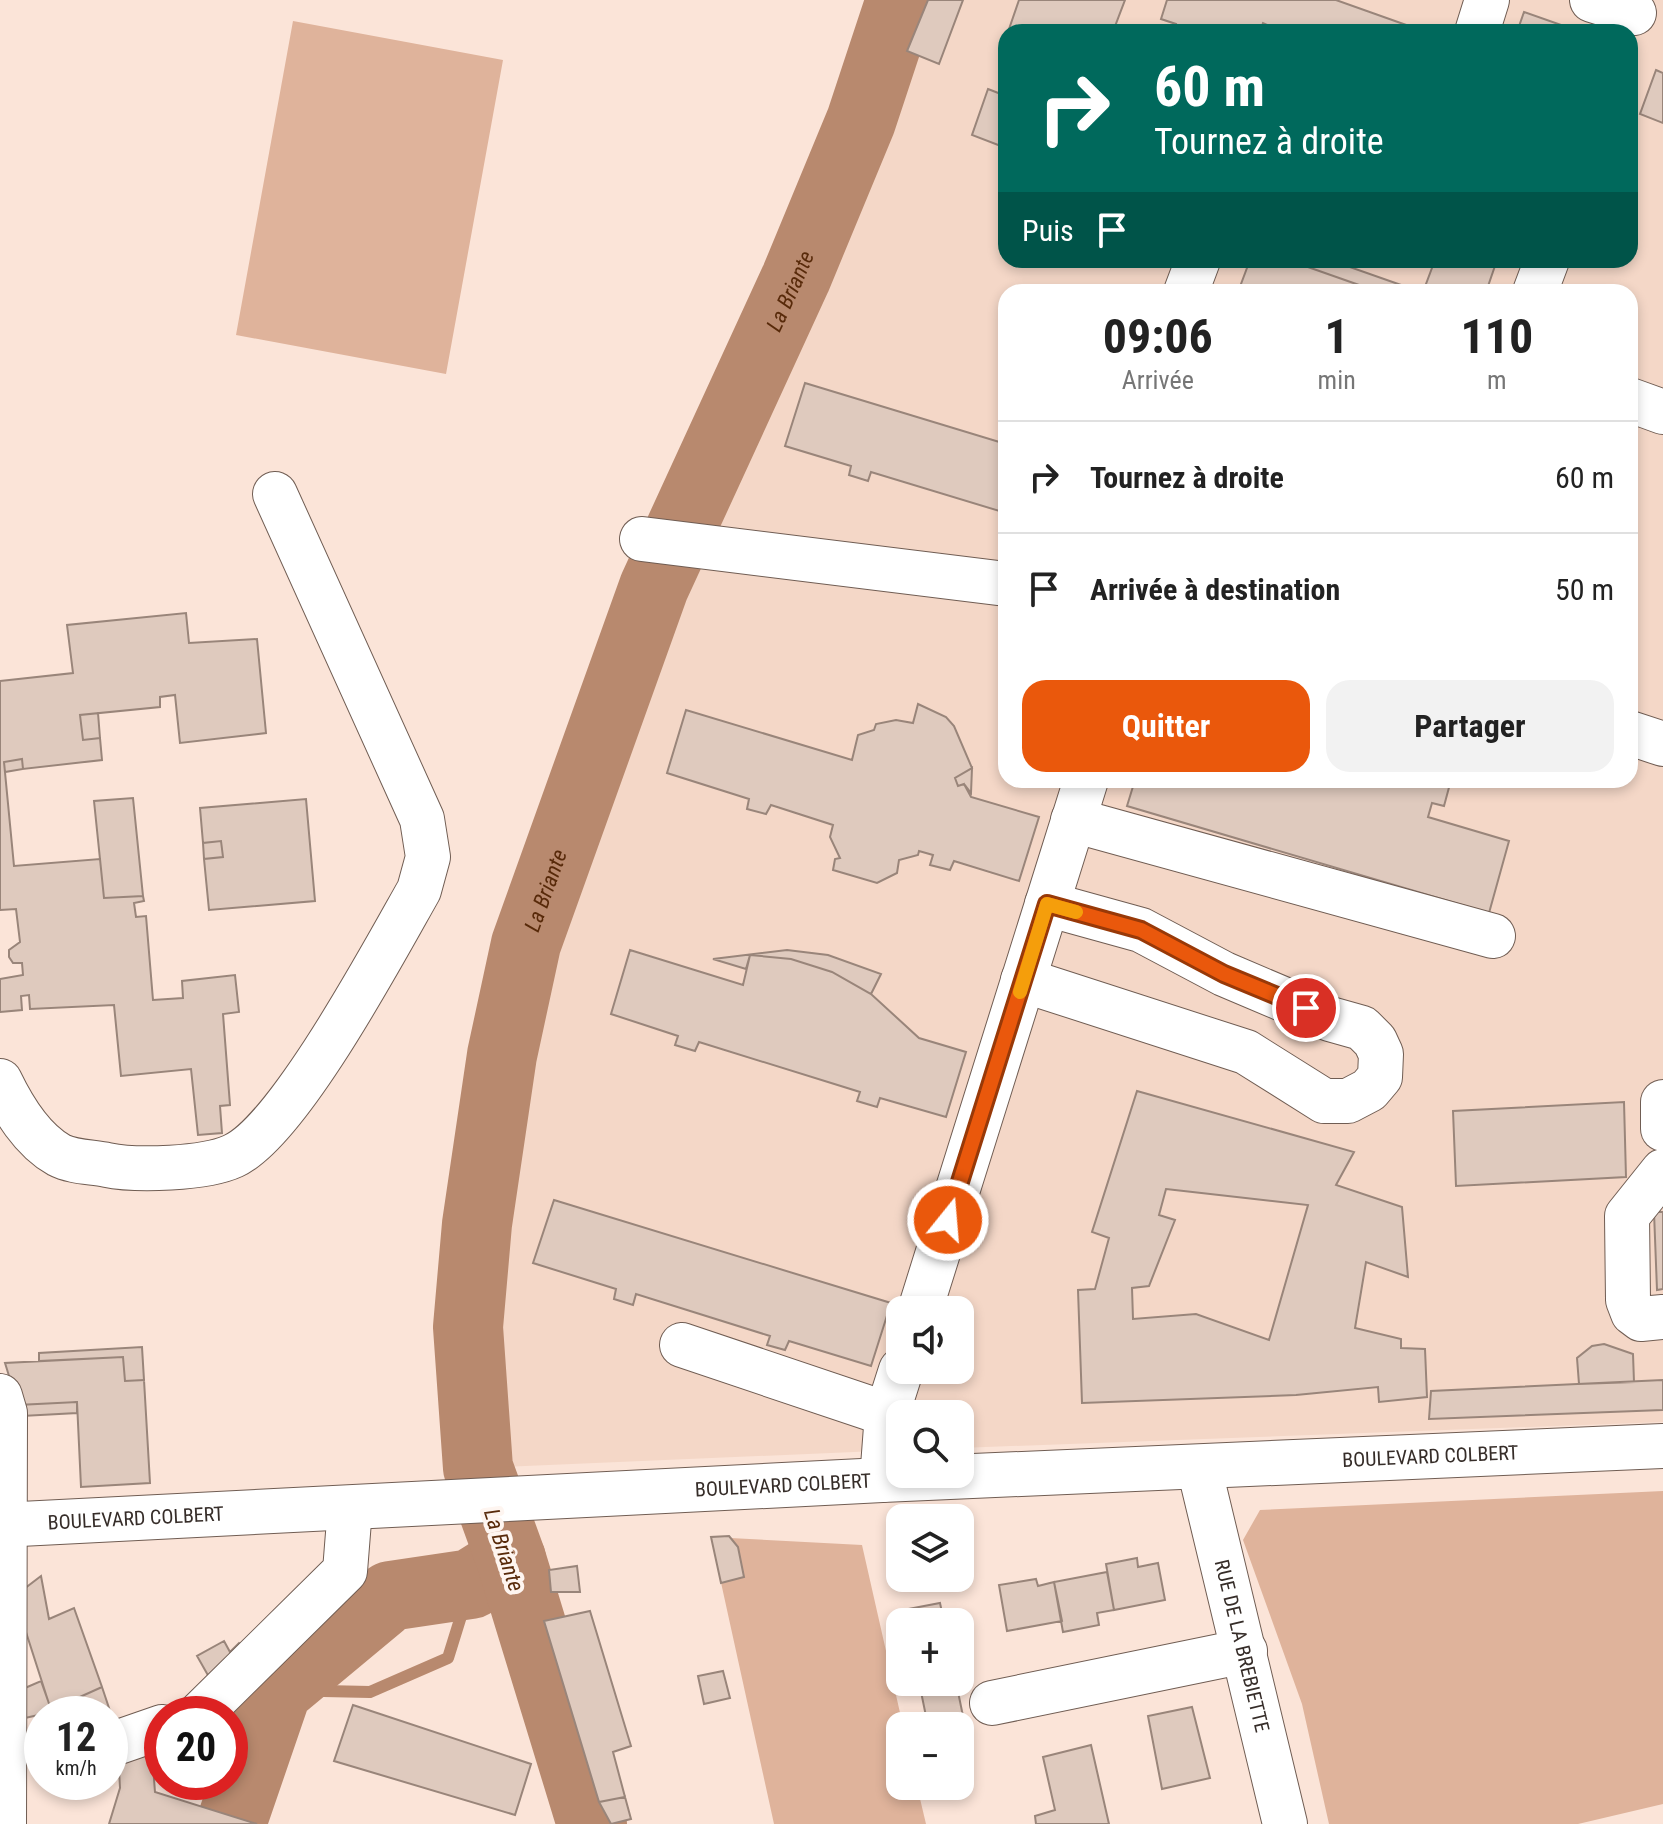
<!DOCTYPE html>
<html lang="fr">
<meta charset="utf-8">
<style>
:root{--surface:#fff;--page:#f2f2f2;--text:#222;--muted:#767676;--line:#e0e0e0;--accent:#ea580c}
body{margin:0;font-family:"Roboto Condensed",sans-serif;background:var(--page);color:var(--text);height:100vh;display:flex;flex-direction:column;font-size:30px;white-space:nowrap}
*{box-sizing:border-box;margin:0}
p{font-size:26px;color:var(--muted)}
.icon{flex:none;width:44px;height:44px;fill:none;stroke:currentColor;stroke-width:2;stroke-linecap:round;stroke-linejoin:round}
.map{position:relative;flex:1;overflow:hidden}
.details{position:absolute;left:998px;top:284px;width:640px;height:504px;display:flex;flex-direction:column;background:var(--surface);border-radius:24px;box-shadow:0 4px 12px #0003}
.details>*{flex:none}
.guide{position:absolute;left:998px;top:24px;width:640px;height:244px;border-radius:24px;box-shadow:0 4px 12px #0003;background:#00695c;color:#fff;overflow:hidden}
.tools{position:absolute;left:886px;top:1296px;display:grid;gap:16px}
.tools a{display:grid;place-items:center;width:88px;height:88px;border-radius:16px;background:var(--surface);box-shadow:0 4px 12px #0003;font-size:40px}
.speed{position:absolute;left:24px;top:1696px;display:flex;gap:16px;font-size:40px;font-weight:700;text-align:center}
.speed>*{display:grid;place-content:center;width:104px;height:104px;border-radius:50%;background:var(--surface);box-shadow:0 4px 12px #0003;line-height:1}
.speed small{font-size:20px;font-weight:400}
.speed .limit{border:12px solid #d22;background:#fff;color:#111}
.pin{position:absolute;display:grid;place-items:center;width:68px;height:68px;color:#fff;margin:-34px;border:4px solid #fff;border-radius:50%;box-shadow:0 2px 8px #0007}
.me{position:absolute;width:88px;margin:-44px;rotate:17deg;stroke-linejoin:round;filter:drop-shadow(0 0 6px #0008)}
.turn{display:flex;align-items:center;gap:28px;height:168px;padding:0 24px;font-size:36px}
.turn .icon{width:104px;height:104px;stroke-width:2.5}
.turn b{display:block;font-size:56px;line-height:68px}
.then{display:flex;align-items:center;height:76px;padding:0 24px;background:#0003;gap:16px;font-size:30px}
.eta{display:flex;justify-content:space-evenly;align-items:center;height:136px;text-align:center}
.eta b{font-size:48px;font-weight:700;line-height:56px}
.button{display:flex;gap:16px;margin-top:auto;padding:16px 24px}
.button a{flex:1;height:92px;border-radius:24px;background:var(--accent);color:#fff;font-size:32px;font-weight:700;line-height:92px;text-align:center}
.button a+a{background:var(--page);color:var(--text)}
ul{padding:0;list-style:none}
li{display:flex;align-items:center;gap:24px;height:112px;padding:0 24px;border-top:2px solid var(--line)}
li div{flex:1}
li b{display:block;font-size:30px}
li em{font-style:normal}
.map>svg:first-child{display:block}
.built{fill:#f4d7c7;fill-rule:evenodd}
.green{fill:#dfb39b}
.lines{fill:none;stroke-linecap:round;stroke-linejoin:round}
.stream{stroke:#b8896e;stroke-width:12}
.river{stroke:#b8896e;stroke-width:70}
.building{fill:#dfcabe;stroke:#99857a;stroke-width:2;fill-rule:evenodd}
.minor-casing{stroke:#705d53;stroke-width:46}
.major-casing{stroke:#705d53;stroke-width:46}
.minor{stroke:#fff;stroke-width:44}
.major{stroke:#fff;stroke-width:44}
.route-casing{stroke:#983908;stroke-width:20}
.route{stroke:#ea580c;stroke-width:14}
.slow{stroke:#f59e0b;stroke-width:14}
.labels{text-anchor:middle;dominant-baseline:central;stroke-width:8;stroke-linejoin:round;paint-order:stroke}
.street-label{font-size:20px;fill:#362d29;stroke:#fef5f0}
.water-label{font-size:22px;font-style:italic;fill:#582a0a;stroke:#fef5f0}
</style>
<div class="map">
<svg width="1663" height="1824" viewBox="0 0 1663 1824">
<rect width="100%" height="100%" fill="#fbe4d8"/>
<!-- built -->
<path class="built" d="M 901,0 L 1663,0 L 1663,1422 L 960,1448 L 960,1414 L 900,1414 L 900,1450 L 478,1468 L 468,1327 L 477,1224 L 502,1055 L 526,944 L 654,587 L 796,278 L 861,121 ZM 1006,32 L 1630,32 L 1630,260 L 1006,260 ZM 1006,292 L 1630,292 L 1630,780 L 1006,780 ZM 900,1310 L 960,1310 L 960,1370 L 900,1370 Z"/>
<!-- green -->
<path class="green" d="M 293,21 L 503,60 L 446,374 L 236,335 Z
M 1663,1491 L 1663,1804 L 1578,1824 L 1329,1824 L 1302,1704 L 1243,1540 L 1260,1510 Z
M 711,1537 L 862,1545 L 903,1726 L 900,1726 L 900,1786 L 917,1786 L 926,1824 L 774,1824 Z"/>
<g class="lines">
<!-- stream -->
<path class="stream" d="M 277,1690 L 370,1692 L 448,1658 L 471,1584"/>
<!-- river -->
<g class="river">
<path d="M 231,1824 L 277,1690 L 390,1596 L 471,1584 L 511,1559"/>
<path id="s1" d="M 592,1824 L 511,1559 L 478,1468 L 468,1327 L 477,1224 L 502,1055 L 526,944 L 654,587 L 796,278 L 861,121 L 901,0"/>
</g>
</g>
<!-- building -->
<path class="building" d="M 928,0 L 963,0 L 939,64 L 907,51 Z
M 1019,0 L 1125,0 L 1114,29 L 1122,32 L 1008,32 Z
M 1167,0 L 1336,0 L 1426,32 L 1283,32 L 1263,23 L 1260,32 L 1174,32 L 1176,24 L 1161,19 Z
M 1524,12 L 1581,32 L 1517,32 Z
M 1656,70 L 1663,73 L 1663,123 L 1640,114 Z
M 988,89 L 1006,96 L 1006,148 L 972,135 Z
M 1250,260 L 1288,260 L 1379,292 L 1238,292 Z
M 1288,260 L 1330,260 L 1421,292 L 1379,292 Z
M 1435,260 L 1497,260 L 1486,292 L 1423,292 Z
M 805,383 L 1006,444 L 1006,513 L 871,472 L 868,481 L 849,475 L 851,466 L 785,446 Z
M 186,613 L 189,643 L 257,639 L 266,733 L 180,743 L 175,695 L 160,697 L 160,707 L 80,715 L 83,740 L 100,738 L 102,760 L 23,769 L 22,759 L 4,762 L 14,866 L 100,859 L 104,898 L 143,896 L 144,901 L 134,903 L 136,917 L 146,916 L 153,1000 L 183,998 L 182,981 L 235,975 L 239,1012 L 223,1014 L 230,1105 L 220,1106 L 222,1133 L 198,1135 L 191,1069 L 121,1076 L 114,1005 L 30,1009 L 29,995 L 21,996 L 22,1010 L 0,1012 L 0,979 L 23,975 L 22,963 L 13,963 L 9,957 L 9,950 L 20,942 L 16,909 L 0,910 L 0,681 L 73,673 L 67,625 Z
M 918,704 L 946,717 L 954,726 L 972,768 L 955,778 L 958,786 L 964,784 L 971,797 L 1039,817 L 1019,881 L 954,861 L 950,870 L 930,865 L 933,855 L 919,851 L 918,855 L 899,860 L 897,873 L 877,883 L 833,870 L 835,859 L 840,858 L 830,837 L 833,825 L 771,805 L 766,814 L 747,809 L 749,799 L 667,773 L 686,710 L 852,760 L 858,735 L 874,730 L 876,724 L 896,720 L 913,723 Z
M 98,713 L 100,738 L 83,740 L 80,715 Z
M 22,759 L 23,769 L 5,772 L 4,762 Z
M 972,768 L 971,793 L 964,784 L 958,786 L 955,778 Z
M 1135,780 L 1451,780 L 1444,806 L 1432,803 L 1428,817 L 1509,841 L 1489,913 L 1127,806 Z
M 133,798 L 143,896 L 104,898 L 94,801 Z
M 306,799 L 315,901 L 209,910 L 204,859 L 223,857 L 221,841 L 203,843 L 200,808 Z
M 221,841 L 223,857 L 204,859 L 203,843 Z
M 630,950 L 743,985 L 750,955 L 791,959 L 832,972 L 871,994 L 919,1038 L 966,1052 L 946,1117 L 880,1098 L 877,1107 L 857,1101 L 860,1092 L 699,1042 L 695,1051 L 675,1045 L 678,1036 L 611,1014 Z
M 787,950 L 828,955 L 881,974 L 871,994 L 832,972 L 791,959 L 750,955 L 746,969 L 713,959 Z
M 1137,1091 L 1354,1152 L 1336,1185 L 1402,1207 L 1408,1277 L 1366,1262 L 1355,1328 L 1401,1339 L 1401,1348 L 1425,1349 L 1427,1397 L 1379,1402 L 1378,1387 L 1296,1395 L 1082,1403 L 1078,1290 L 1095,1289 L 1109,1238 L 1092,1232 ZM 1166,1189 L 1308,1205 L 1269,1340 L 1196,1314 L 1133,1319 L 1132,1288 L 1149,1286 L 1175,1220 L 1159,1215 Z
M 1624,1102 L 1626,1177 L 1456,1186 L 1453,1111 Z
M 554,1200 L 891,1303 L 871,1366 L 789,1341 L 785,1350 L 767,1345 L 770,1336 L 636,1294 L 633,1305 L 614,1299 L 616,1289 L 533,1263 Z
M 1654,1212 L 1663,1212 L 1663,1289 L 1657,1290 Z
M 1604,1344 L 1633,1354 L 1634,1382 L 1579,1384 L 1577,1358 L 1592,1346 Z
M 142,1347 L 144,1380 L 125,1381 L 123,1357 L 39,1361 L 39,1353 Z
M 123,1357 L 125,1381 L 144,1380 L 150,1483 L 81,1487 L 77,1402 L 18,1405 L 5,1363 Z
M 1663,1380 L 1663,1410 L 1429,1419 L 1431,1391 Z
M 77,1402 L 77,1413 L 22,1416 L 18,1405 Z
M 729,1536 L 738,1547 L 744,1577 L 721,1583 L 711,1537 Z
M 1137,1558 L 1138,1567 L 1158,1563 L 1165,1600 L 1114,1610 L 1106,1564 Z
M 577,1566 L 580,1592 L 551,1592 L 549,1570 Z
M 1107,1572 L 1114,1610 L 1097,1613 L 1099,1625 L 1063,1632 L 1054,1582 Z
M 41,1576 L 49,1619 L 74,1608 L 102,1687 L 51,1710 L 25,1629 L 24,1589 Z
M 1036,1579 L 1038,1586 L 1054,1582 L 1062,1621 L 1007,1631 L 999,1585 Z
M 940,1603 L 944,1622 L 906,1622 L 903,1610 Z
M 590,1611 L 631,1746 L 613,1752 L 625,1797 L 599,1802 L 544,1621 Z
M 224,1641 L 230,1652 L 239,1643 L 247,1650 L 213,1684 L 197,1656 Z
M 723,1671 L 730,1698 L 704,1704 L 698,1676 Z
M 41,1681 L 52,1712 L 25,1718 L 25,1688 Z
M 919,1682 L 956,1682 L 964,1721 L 928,1726 Z
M 102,1687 L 117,1732 L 110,1735 L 110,1714 L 52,1714 L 51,1710 Z
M 353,1705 L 531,1764 L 515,1815 L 334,1761 Z
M 1192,1707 L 1210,1778 L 1162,1789 L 1148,1716 Z
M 151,1740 L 155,1792 L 257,1824 L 109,1824 L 120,1788 L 118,1750 Z
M 1091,1745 L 1109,1824 L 1036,1824 L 1035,1816 L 1055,1810 L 1043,1757 Z
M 625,1797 L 631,1819 L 611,1824 L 599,1802 Z"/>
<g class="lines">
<!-- minor casing -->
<g class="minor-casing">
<g id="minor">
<path d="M 1592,0 L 1634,13"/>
<path d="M 1477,32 L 1487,0"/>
<path d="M 1186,292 L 1198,260"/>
<path d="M 1535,292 L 1547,260"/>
<path d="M 1630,400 L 1663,412"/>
<path d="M 642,539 L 1006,584"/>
<path d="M 1630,733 L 1663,744"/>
<path d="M 1073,820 L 1493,936"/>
<path d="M 1023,980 L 1246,1052 L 1324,1101 L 1348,1101 L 1369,1090 L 1380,1077 L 1381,1054 L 1375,1041 L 1362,1028 L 1330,1019 L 1224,974 L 1141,930 L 1047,904"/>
<path d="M 0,1081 C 13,1108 31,1139 59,1155 C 72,1162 93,1162 107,1165 C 136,1171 205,1169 233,1156 C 288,1132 386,948 419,890 L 428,857 L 422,819 L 275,494"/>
<path d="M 1663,1102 L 1663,1129"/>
<path d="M 1663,1171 L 1627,1216 L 1628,1300 L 1633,1313 L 1641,1319 L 1663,1317"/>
<path d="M 920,1310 L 1086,780"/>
<path d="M 682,1345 L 887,1414"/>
<path d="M 0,1396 L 5,1413 L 4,1824"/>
<path id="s2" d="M 1199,1467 L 1285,1824"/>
<path d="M 882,1480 L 887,1414 L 901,1370"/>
<path d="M 992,1703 L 1245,1651"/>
<path d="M 200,1714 L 345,1571 L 350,1508"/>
<path d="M 110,1745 L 162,1727"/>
</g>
</g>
<!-- major casing -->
<g class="major-casing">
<g id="major">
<path id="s3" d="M 0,1525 L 882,1480 L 1663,1446"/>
</g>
</g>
<!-- minor -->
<use href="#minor" class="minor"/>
<!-- major -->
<use href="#major" class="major"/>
</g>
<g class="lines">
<!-- route casing -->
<g class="route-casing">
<path id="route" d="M 948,1220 L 1047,904 L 1141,930 L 1224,974 L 1306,1008"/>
</g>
<!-- route -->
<use href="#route" class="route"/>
<!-- slow -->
<path class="slow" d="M 1020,992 L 1047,904 L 1076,912"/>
</g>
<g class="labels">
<!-- street labels -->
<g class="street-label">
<text stroke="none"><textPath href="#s3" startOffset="1432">BOULEVARD COLBERT</textPath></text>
<text stroke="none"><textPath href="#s3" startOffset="784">BOULEVARD COLBERT</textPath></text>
<text stroke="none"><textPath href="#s3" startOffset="136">BOULEVARD COLBERT</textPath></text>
<text stroke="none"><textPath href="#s2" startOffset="184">RUE DE LA BREBIETTE</textPath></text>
</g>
<!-- water labels -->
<g class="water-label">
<text stroke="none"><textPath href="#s1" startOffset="1608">La Briante</textPath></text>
<text stroke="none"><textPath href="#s1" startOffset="960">La Briante</textPath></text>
<text transform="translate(504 1550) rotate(72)">La Briante</text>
</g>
</g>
</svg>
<div class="tools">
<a><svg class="icon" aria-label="sound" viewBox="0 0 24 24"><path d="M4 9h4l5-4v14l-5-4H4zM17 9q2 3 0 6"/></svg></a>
<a><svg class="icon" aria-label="search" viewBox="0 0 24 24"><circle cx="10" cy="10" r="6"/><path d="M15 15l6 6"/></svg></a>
<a><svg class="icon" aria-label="layers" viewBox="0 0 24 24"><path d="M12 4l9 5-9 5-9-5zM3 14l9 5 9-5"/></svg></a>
<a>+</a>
<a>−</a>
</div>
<div class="speed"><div>12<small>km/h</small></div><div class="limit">20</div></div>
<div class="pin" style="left:1306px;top:1008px;background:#d93025"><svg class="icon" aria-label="arrive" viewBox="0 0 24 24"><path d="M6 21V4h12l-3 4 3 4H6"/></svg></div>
<svg class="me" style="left:948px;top:1220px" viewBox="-20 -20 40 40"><circle r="17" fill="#ea580c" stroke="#fff" stroke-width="3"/><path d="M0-11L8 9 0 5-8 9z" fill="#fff"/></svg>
<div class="guide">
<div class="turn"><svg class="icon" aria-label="right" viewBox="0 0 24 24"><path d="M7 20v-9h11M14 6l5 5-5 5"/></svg><div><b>60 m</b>Tournez à droite</div></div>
<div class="then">Puis<svg class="icon" aria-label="arrive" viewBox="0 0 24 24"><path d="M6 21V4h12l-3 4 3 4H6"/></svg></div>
</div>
<section class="details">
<div class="eta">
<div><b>09:06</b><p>Arrivée</p></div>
<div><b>1</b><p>min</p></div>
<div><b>110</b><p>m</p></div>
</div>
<ul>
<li><svg class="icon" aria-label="right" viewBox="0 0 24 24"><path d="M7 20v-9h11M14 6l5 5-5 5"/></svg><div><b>Tournez à droite</b></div><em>60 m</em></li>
<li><svg class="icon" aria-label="arrive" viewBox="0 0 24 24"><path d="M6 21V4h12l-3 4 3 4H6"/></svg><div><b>Arrivée à destination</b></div><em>50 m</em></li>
</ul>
<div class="button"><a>Quitter</a><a>Partager</a></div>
</section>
</div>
